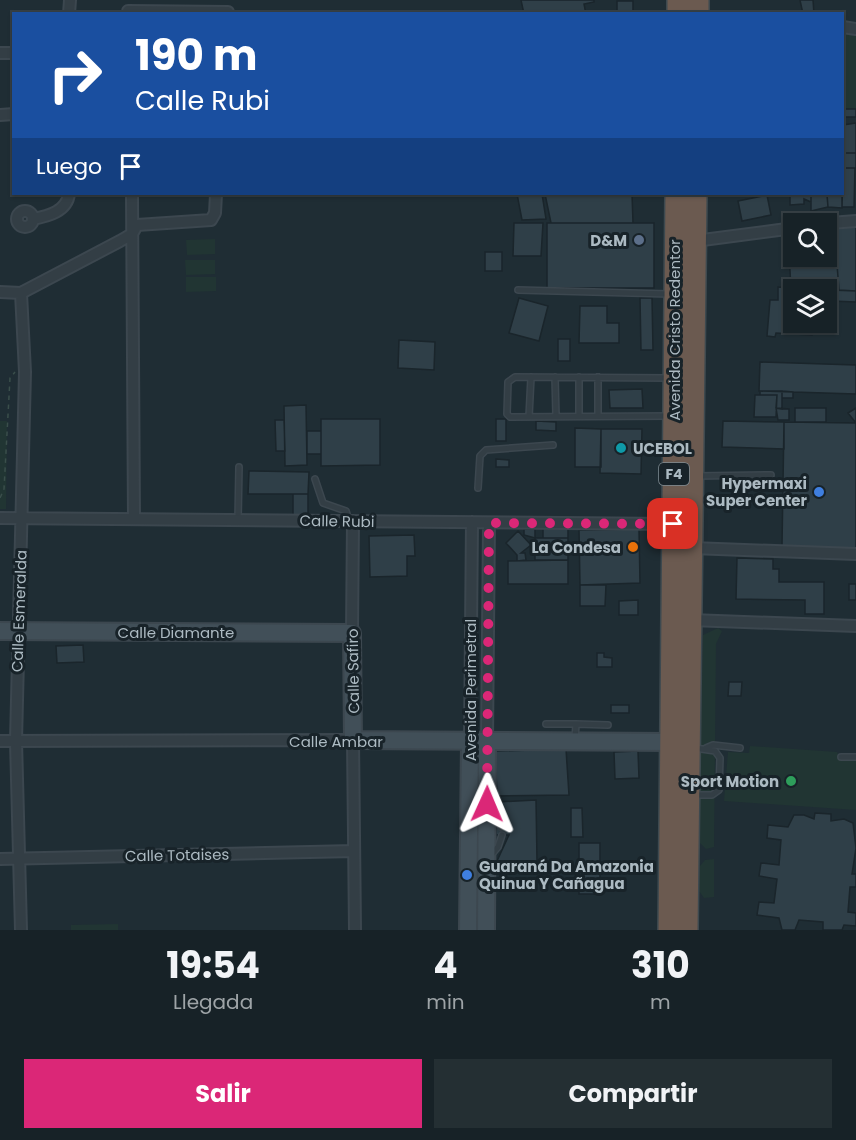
<!DOCTYPE html>
<html lang="es">
<meta charset="utf-8">
<style>
:root{--surface:#172227;--page:#242f33;--text:#f1f3f6;--muted:#9ea4a7;--line:#363f44;--accent:#db2777}
body{margin:0;font-family:Poppins,sans-serif;background:var(--page);color:var(--text);height:100vh;display:flex;flex-direction:column;font-size:22px;white-space:nowrap}
*{box-sizing:border-box;margin:0}
p{font-size:20px;color:var(--muted)}
.icon{flex:none;width:33px;height:33px;fill:none;stroke:currentColor;stroke-width:2;stroke-linecap:round;stroke-linejoin:round}
.map{position:relative;height:930px;overflow:hidden}
.drawer{display:flex;flex-direction:column;background:var(--surface);flex:1}
.drawer>*{flex:none}
.banner{position:absolute;left:12px;top:12px;width:832px;height:183px;border-radius:0px;box-shadow:0 2px 4px #0004,0 0 0 2px var(--line);background:#1a4fa0;color:#fff;overflow:hidden}
.tools{position:absolute;left:783px;top:213px;display:grid;gap:12px}
.tools a{display:grid;place-items:center;width:54px;height:54px;border-radius:0px;background:var(--surface);box-shadow:0 2px 4px #0004,0 0 0 2px var(--line);font-size:30px}
.pin{position:absolute;display:grid;place-items:center;width:51px;height:51px;color:#fff;margin:-26px;border-radius:12px;box-shadow:0 3px 9px #0006}
.me{position:absolute;width:66px;margin:-33px;rotate:1deg;stroke-linejoin:round;filter:drop-shadow(0 0 4px #0008)}
.turn{display:flex;align-items:center;gap:21px;height:126px;padding:0 24px;font-size:27px}
.turn .icon{width:78px;height:78px;stroke-width:2.5}
.turn b{display:block;font-size:42px;line-height:51px}
.then{display:flex;align-items:center;height:57px;padding:0 24px;background:#0003;gap:12px;font-size:22px}
.eta{display:flex;justify-content:space-evenly;align-items:center;height:102px;text-align:center}
.eta b{font-size:36px;font-weight:700;line-height:42px}
.button{display:flex;gap:12px;margin-top:auto;padding:12px 24px}
.button a{flex:1;height:69px;border-radius:0px;background:var(--accent);color:#fff;font-size:24px;font-weight:700;line-height:69px;text-align:center}
.button a+a{background:var(--page);color:var(--text)}
.map>svg:first-child{display:block}
.green{fill:#213533}
.building{fill:#2f3f48;stroke:#1a252b;stroke-width:1.5}
.lines{fill:none;stroke-linecap:round;stroke-linejoin:round}
.lane-casing{stroke:#3c474f;stroke-width:8}
.street-casing{stroke:#3c474f;stroke-width:14}
.secondary-casing{stroke:#3c474f;stroke-width:20}
.highway-casing{stroke:#3d494f;stroke-width:24}
.path{stroke:#3a4e4b;stroke-width:1.5;stroke-dasharray:4.5 4.5;stroke-linecap:butt}
.lane{stroke:#333e45;stroke-width:5}
.street{stroke:#333e45;stroke-width:10}
.secondary{stroke:#414f58;stroke-width:16}
.highway{stroke:#6b5a50;stroke-width:21}
.route{stroke:#db2777;stroke-width:10;stroke-dasharray:0 18}
.service-dot{fill:#5c6f8a;stroke:#182329;stroke-width:2}
.culture-dot{fill:#0f9aa8;stroke:#182329;stroke-width:2}
.shop-dot{fill:#3f7fe0;stroke:#182329;stroke-width:2}
.food-dot{fill:#e8710a;stroke:#182329;stroke-width:2}
.leisure-dot{fill:#2e9e5b;stroke:#182329;stroke-width:2}
.labels{text-anchor:middle;dominant-baseline:central;stroke-width:6;stroke-linejoin:round;paint-order:stroke}
.shield{fill:#182329;stroke:#808d94;stroke-width:1.5}
.shield-label{font-size:14px;font-weight:bold;fill:#acbac2}
.poi-label{font-size:15px;font-weight:bold;fill:#acbac2;stroke:#182329;text-anchor:end}
.street-label{font-size:15px;fill:#acbac2;stroke:#182329}
</style>
<div class="map">
<svg width="856" height="930" viewBox="0 0 856 930">
<rect width="100%" height="100%" fill="#1f2d34"/>
<!-- green -->
<path class="green" d="M 843,32 L 856,33 L 856,109 L 843,109 Z
M 215,239 L 215,254 L 187,255 L 186,240 Z
M 185,260 L 215,260 L 215,274 L 186,275 Z
M 186,277 L 216,277 L 216,291 L 186,292 Z
M 0,421 L 7,421 L 6,509 L 0,509 Z
M 718,628 L 722,631 L 716,644 L 714,847 L 706,849 L 698,841 L 703,635 Z
M 750,746 L 837,752 L 840,759 L 856,760 L 856,810 L 724,801 L 728,752 L 749,753 Z
M 714,859 L 714,897 L 704,898 L 697,888 L 700,866 L 705,860 Z
M 118,924 L 118,930 L 71,930 L 71,925 Z"/>
<!-- building -->
<path class="building" d="M 521,0 L 594,0 L 594,2 L 584,4 L 586,14 L 524,14 Z
M 800,0 L 813,0 L 814,14 L 803,14 Z
M 617,1 L 633,1 L 633,14 L 617,14 Z
M 843,109 L 856,109 L 856,117 L 843,117 Z
M 856,123 L 856,153 L 843,153 L 843,125 Z
M 843,153 L 856,153 L 856,168 L 843,168 Z
M 843,168 L 855,168 L 854,207 L 842,207 Z
M 517,194 L 542,194 L 546,219 L 522,220 Z
M 545,194 L 632,194 L 633,223 L 551,223 Z
M 790,194 L 811,194 L 811,202 L 804,199 L 804,204 L 790,205 Z
M 811,194 L 827,194 L 828,207 L 811,211 Z
M 767,195 L 771,215 L 742,221 L 738,201 Z
M 827,195 L 842,195 L 842,208 L 828,207 Z
M 514,223 L 543,223 L 541,256 L 513,256 Z
M 547,223 L 654,223 L 654,288 L 547,288 Z
M 834,226 L 856,226 L 856,291 L 839,290 Z
M 834,226 L 839,290 L 791,288 L 788,236 L 794,235 L 794,256 L 826,256 L 826,228 Z
M 485,252 L 502,252 L 502,271 L 485,271 Z
M 778,287 L 814,289 L 794,290 L 794,322 L 813,322 L 812,335 L 776,333 L 775,337 L 767,336 L 770,300 L 778,300 Z
M 826,290 L 831,290 L 831,302 L 826,302 Z
M 831,290 L 856,291 L 856,302 L 831,301 Z
M 519,298 L 548,306 L 539,341 L 509,333 Z
M 640,298 L 652,298 L 653,350 L 641,350 Z
M 580,306 L 607,306 L 607,323 L 619,323 L 619,343 L 579,343 Z
M 558,339 L 570,339 L 570,361 L 558,361 Z
M 399,340 L 435,342 L 434,370 L 398,368 Z
M 760,362 L 856,365 L 856,394 L 759,391 Z
M 642,389 L 643,408 L 610,408 L 609,390 Z
M 760,391 L 782,391 L 782,409 L 776,408 L 777,395 L 760,395 Z
M 782,391 L 793,392 L 793,398 L 782,398 Z
M 755,395 L 777,395 L 776,417 L 754,417 Z
M 306,405 L 307,465 L 285,466 L 284,406 Z
M 776,408 L 789,409 L 789,420 L 778,420 Z
M 795,408 L 826,408 L 826,422 L 795,422 Z
M 856,408 L 856,423 L 848,413 Z
M 321,419 L 380,419 L 380,465 L 321,466 Z
M 496,419 L 506,419 L 506,441 L 496,441 Z
M 275,420 L 284,420 L 285,451 L 276,451 Z
M 536,421 L 556,422 L 556,431 L 536,430 Z
M 723,421 L 784,422 L 784,449 L 722,447 Z
M 784,422 L 856,423 L 856,549 L 782,546 Z
M 575,428 L 601,429 L 601,467 L 575,467 Z
M 601,429 L 642,429 L 641,474 L 600,473 Z
M 307,431 L 321,431 L 321,454 L 307,454 Z
M 496,459 L 509,460 L 509,467 L 496,467 Z
M 249,471 L 309,472 L 308,494 L 248,494 Z
M 293,494 L 308,494 L 308,516 L 293,517 Z
M 543,528 L 568,528 L 568,538 L 543,538 Z
M 524,529 L 535,529 L 535,538 L 524,535 Z
M 639,529 L 640,583 L 580,585 L 579,530 Z
M 518,531 L 531,545 L 521,553 L 525,553 L 526,560 L 517,561 L 517,555 L 506,543 Z
M 414,535 L 415,556 L 407,556 L 407,576 L 370,577 L 369,536 Z
M 535,538 L 568,538 L 568,560 L 535,560 Z
M 737,558 L 773,559 L 773,569 L 779,569 L 779,582 L 824,582 L 824,614 L 805,614 L 805,600 L 736,599 Z
M 568,560 L 568,584 L 508,584 L 508,561 Z
M 849,584 L 856,584 L 856,600 L 849,600 Z
M 580,585 L 606,585 L 605,606 L 580,606 Z
M 638,600 L 638,615 L 619,615 L 619,601 Z
M 83,645 L 84,662 L 57,663 L 56,646 Z
M 597,653 L 604,653 L 604,657 L 612,658 L 612,667 L 597,667 Z
M 729,682 L 742,682 L 741,696 L 728,696 Z
M 611,705 L 629,705 L 629,713 L 611,713 Z
M 566,749 L 569,795 L 497,796 L 495,751 Z
M 638,751 L 639,778 L 615,779 L 614,752 Z
M 536,800 L 537,861 L 497,861 L 509,835 L 496,835 L 496,828 L 509,827 L 497,802 Z
M 571,808 L 582,808 L 583,837 L 571,837 Z
M 815,813 L 831,814 L 831,821 L 844,819 L 853,823 L 856,848 L 852,874 L 856,874 L 856,887 L 850,887 L 848,912 L 856,913 L 856,926 L 844,925 L 842,930 L 823,930 L 823,922 L 799,920 L 795,930 L 782,930 L 779,918 L 757,915 L 759,902 L 774,903 L 777,879 L 759,876 L 761,863 L 779,865 L 781,840 L 767,838 L 768,825 L 788,827 L 794,815 L 804,815 L 814,819 Z
M 579,843 L 600,843 L 600,894 L 579,894 Z"/>
<g class="lines">
<!-- lane casing -->
<g class="lane-casing">
<path id="lane" d="M 518,290 L 669,294
M 555,377 L 556,416
M 579,377 L 579,416
M 598,416 L 598,377
M 669,416 L 510,417 L 507,414 L 508,382 L 515,377 L 670,378
M 529,417 L 531,377
M 697,476 L 771,475
M 315,479 L 323,503 L 346,511 L 349,521
M 478,488 L 480,456 L 486,450 L 553,445
M 695,500 L 772,499
M 238,520 L 239,467
M 546,724 L 576,724 L 575,740
M 576,724 L 608,725
M 706,748 L 713,745 L 740,748
M 841,757 L 856,757
M 694,795 L 712,795 L 719,790 L 720,758 L 715,751 L 695,748
M 492,811 L 501,827
M 492,854 L 498,847 L 502,835"/>
</g>
<!-- street casing -->
<g class="street-casing">
<path id="street" d="M 128,11 L 228,12
M 69,14 L 70,0
M 843,27 L 856,29
M 0,53 L 14,53
M 0,115 L 14,114
M 132,194 L 134,519
M17 219a8 8 0 1 1 16 0a8 8 0 1 1-16 0Z
M 33,219 C 49,216 67,211 69,194
M 818,224 L 856,221
M 695,241 L 794,228
M 0,292 L 21,293 L 120,241 L 132,234 L 137,225 L 211,220 L 215,213 L 216,194
M 0,518 L 673,524
M 692,548 L 856,554
M 691,620 L 856,626
M 352,633 L 353,521
M 0,741 L 353,740 L 355,930
M 470,741 L 472,522
M 487,741 L 489,523
M 0,859 L 354,851
M 21,930 L 16,741 L 25,372 L 21,293"/>
</g>
<!-- secondary casing -->
<g class="secondary-casing">
<path id="secondary" d="M 0,631 L 352,633 L 353,740 L 671,742
M 468,930 L 470,741
M 486,930 L 487,741"/>
</g>
<!-- highway casing -->
<g class="highway-casing">
<path id="highway" d="M 678,14 L 678,0
M 698,14 L 698,0
M 669,930 L 676,194
M 687,930 L 696,194"/>
</g>
<!-- path -->
<path class="path" d="M 0,498 L 4,489 L 10,378 L 15,372"/>
<!-- lane -->
<use href="#lane" class="lane"/>
<!-- street -->
<use href="#street" class="street"/>
<!-- secondary -->
<use href="#secondary" class="secondary"/>
<!-- highway -->
<use href="#highway" class="highway"/>
</g>
<g class="lines">
<!-- route -->
<path class="route" d="M 487,804 L 489,523 L 673,524"/>
</g>
<!-- markers -->
<circle class="service-dot" cx="639" cy="240" r="6"/>
<circle class="culture-dot" cx="621" cy="448" r="6"/>
<g class="shop-dot">
<circle cx="819" cy="492" r="6"/>
<circle cx="467" cy="875" r="6"/>
</g>
<circle class="food-dot" cx="633" cy="547" r="6"/>
<circle class="leisure-dot" cx="791" cy="781" r="6"/>
<g class="labels">
<!-- shield labels -->
<rect class="shield" x="659" y="463" width="30" height="22" rx="4.5"/>
<g class="shield-label">
<text x="674" y="474">F4</text>
</g>
<!-- poi labels -->
<g class="poi-label">
<text x="627" y="240">D&amp;M</text>
<text x="633" y="448" text-anchor="start">UCEBOL</text>
<text x="807" y="483">Hypermaxi<tspan x="807" dy="17">Super Center</tspan></text>
<text x="621" y="547">La Condesa</text>
<text x="779" y="781">Sport Motion</text>
<text x="479" y="866" text-anchor="start">Guaraná Da Amazonia<tspan x="479" dy="17">Quinua Y Cañagua</tspan></text>
</g>
<!-- street labels -->
<g class="street-label">
<text transform="translate(674 330) rotate(-90)">Avenida Cristo Redentor</text>
<text transform="translate(337 521) rotate(1)">Calle Rubi</text>
<text transform="translate(19 611) rotate(-88)">Calle Esmeralda</text>
<text x="176" y="632">Calle Diamante</text>
<text transform="translate(353 671) rotate(-91)">Calle Safiro</text>
<text transform="translate(470 690) rotate(-90)">Avenida Perimetral</text>
<text x="336" y="741">Calle Ambar</text>
<text transform="translate(177 855) rotate(-1)">Calle Totaises</text>
</g>
</g>
</svg>
<div class="tools">
<a><svg class="icon" aria-label="search" viewBox="0 0 24 24"><circle cx="10" cy="10" r="6"/><path d="M15 15l6 6"/></svg></a>
<a><svg class="icon" aria-label="layers" viewBox="0 0 24 24"><path d="M12 4l9 5-9 5-9-5zM3 14l9 5 9-5"/></svg></a>
</div>
<div class="pin" style="left:673px;top:524px;background:#d93025"><svg class="icon" aria-label="arrive" viewBox="0 0 24 24"><path d="M6 21V4h12l-3 4 3 4H6"/></svg></div>
<svg class="me" style="left:487px;top:804px" viewBox="-20 -20 40 40"><path d="M0-17L14 15 0 8-14 15z" fill="#db2777" stroke="#fff" stroke-width="4"/></svg>
<div class="banner">
<div class="turn"><svg class="icon" aria-label="right" viewBox="0 0 24 24"><path d="M7 20v-9h11M14 6l5 5-5 5"/></svg><div><b>190 m</b>Calle Rubi</div></div>
<div class="then">Luego<svg class="icon" aria-label="arrive" viewBox="0 0 24 24"><path d="M6 21V4h12l-3 4 3 4H6"/></svg></div>
</div>
</div>
<section class="drawer">
<div class="eta">
<div><b>19:54</b><p>Llegada</p></div>
<div><b>4</b><p>min</p></div>
<div><b>310</b><p>m</p></div>
</div>
<div class="button"><a>Salir</a><a>Compartir</a></div>
</section>
